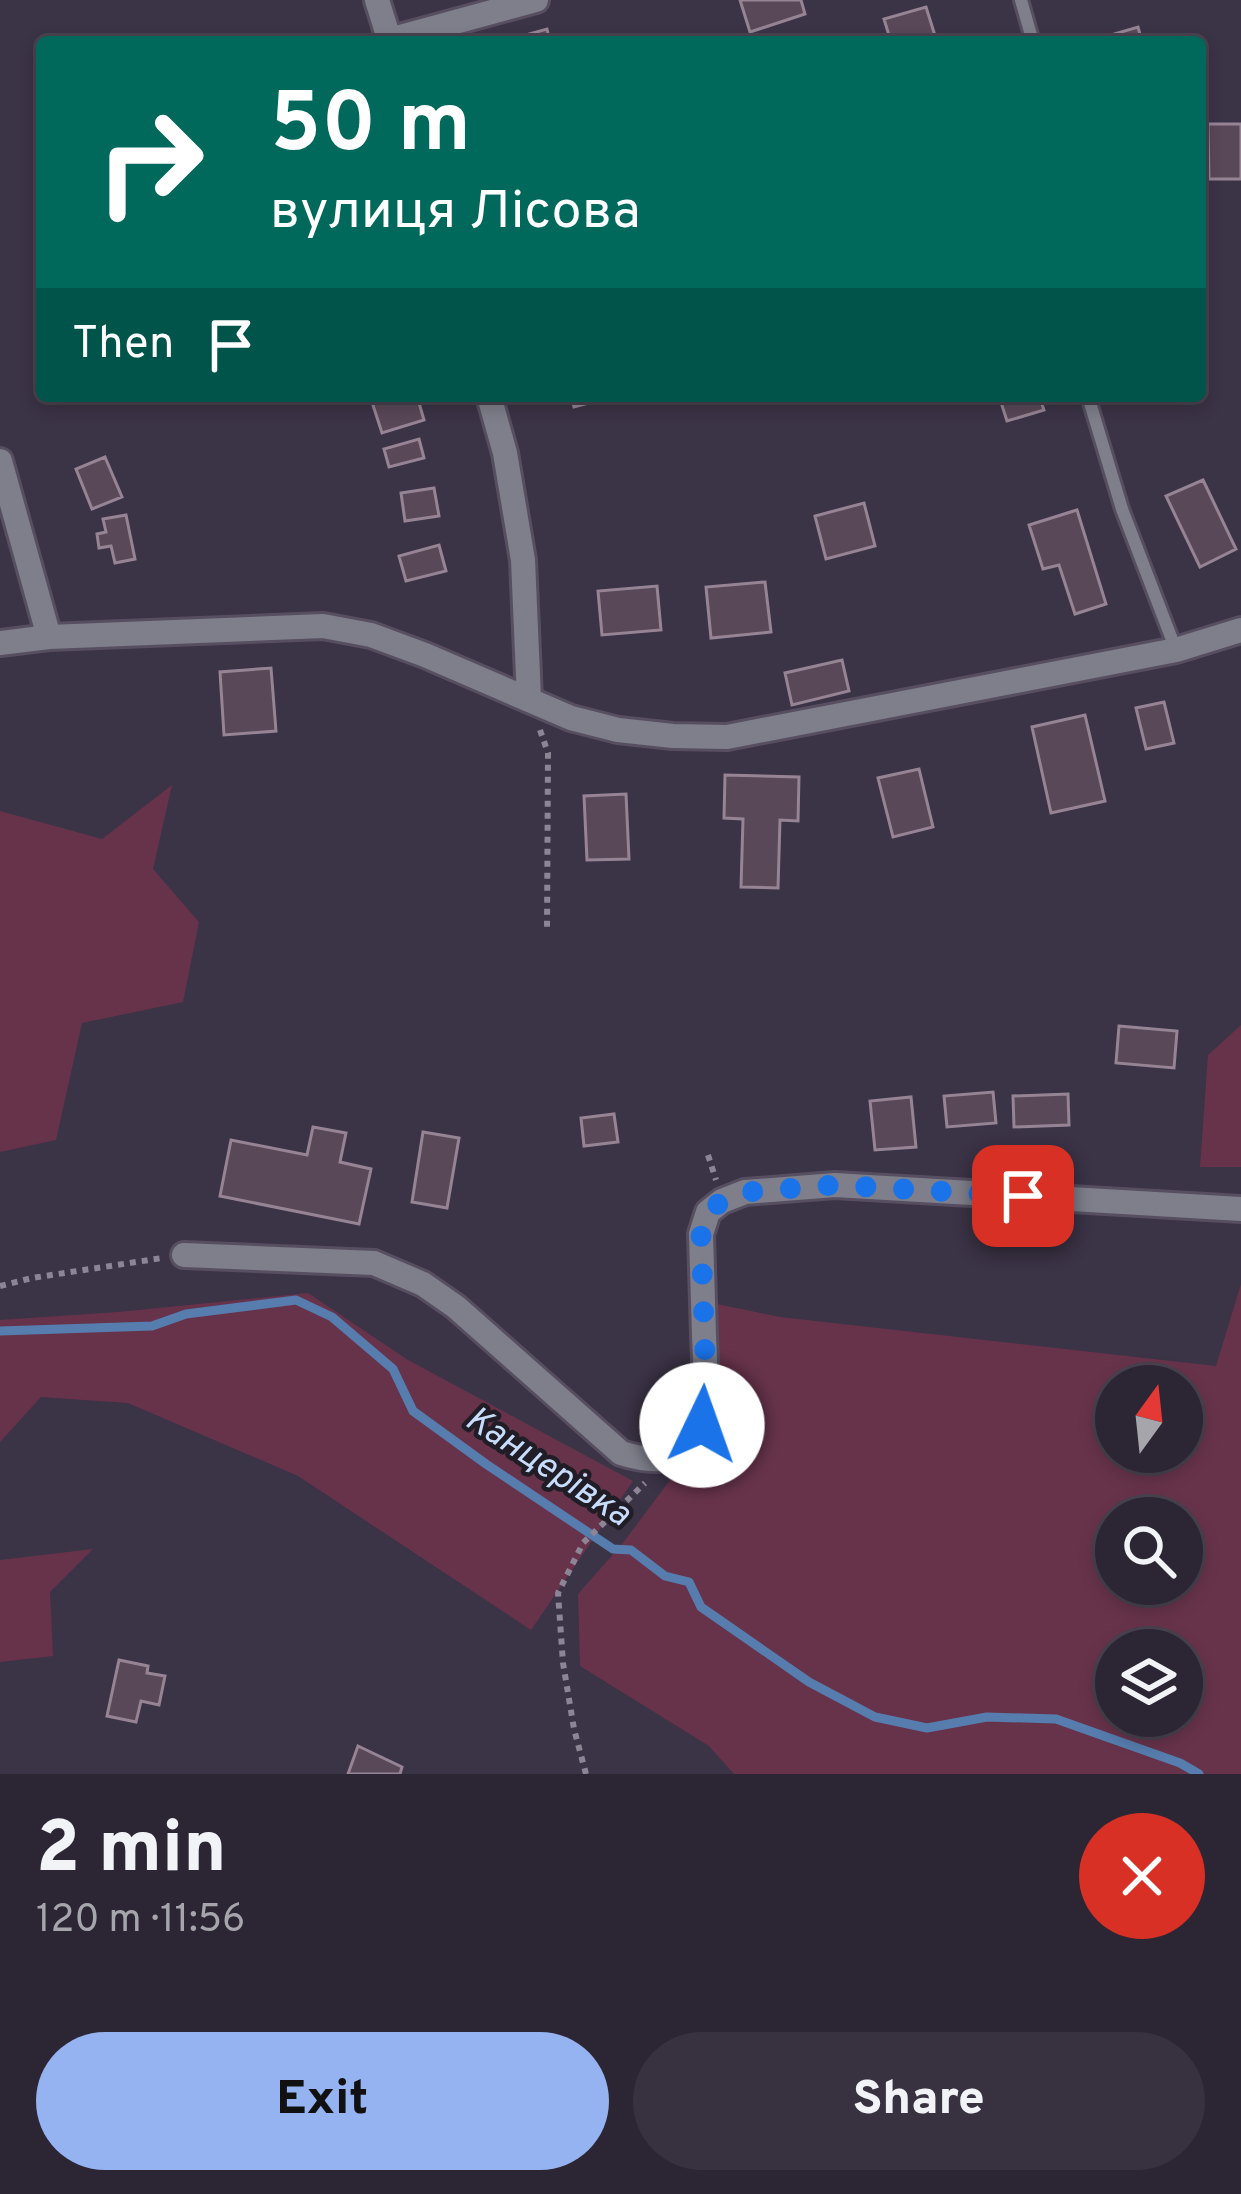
<!DOCTYPE html>
<meta charset="utf-8">
<style>
:root{--surface:#2c2634;--page:#383240;--text:#f1f3f6;--muted:#a6a5ac;--line:#48434f;--accent:#95b2f1}
body{margin:0;font-family:Overpass,sans-serif;background:var(--page);color:var(--text);height:100vh;display:flex;flex-direction:column;font-size:45px;white-space:nowrap}
*{box-sizing:border-box;margin:0}
p{font-size:39px;color:var(--muted)}
.icon{flex:none;width:66px;height:66px;fill:none;stroke:currentColor;stroke-width:2;stroke-linecap:round;stroke-linejoin:round}
.map{position:relative;height:1774px;overflow:hidden}
.drawer{display:flex;flex-direction:column;background:var(--surface);flex:1}
.drawer>*{flex:none}
.guide{position:absolute;left:36px;top:36px;width:1170px;height:366px;border-radius:12px;box-shadow:0 6px 18px #0003,0 0 0 3px var(--line);background:#00695c;color:#fff;overflow:hidden}
.needle{width:78px;rotate:15deg}
.controls{position:absolute;left:1095px;top:1365px;display:grid;gap:24px}
.controls a{display:grid;place-items:center;width:108px;height:108px;border-radius:50%;background:var(--surface);box-shadow:0 6px 18px #0003,0 0 0 3px var(--line);font-size:60px}
.pin{position:absolute;display:grid;place-items:center;width:102px;height:102px;color:#fff;margin:-51px;border-radius:24px;box-shadow:0 6px 18px #0006}
.me{position:absolute;width:132px;margin:-66px;rotate:3deg;stroke-linejoin:round;filter:drop-shadow(0 0 9px #0008)}
.turn{display:flex;align-items:center;gap:42px;height:252px;padding:0 36px;font-size:54px}
.turn .icon{width:156px;height:156px;stroke-width:2.5}
.turn b{display:block;font-size:84px;line-height:102px}
.then{display:flex;align-items:center;height:114px;padding:0 36px;background:#0003;gap:24px;font-size:45px}
.round{display:grid;place-items:center;flex:none;width:126px;height:126px;border-radius:63px;background:var(--page)}
.summary{display:flex;align-items:center;justify-content:space-between;height:204px;padding:0 36px}
h1{font-size:72px;font-weight:800;line-height:90px}
.cta{display:flex;gap:24px;margin-top:auto;padding:24px 36px}
.cta a{flex:1;height:138px;border-radius:72px;background:var(--accent);color:#111;font-size:48px;font-weight:800;line-height:138px;text-align:center}
.cta a+a{background:var(--page);color:var(--text)}
.map>svg:first-child{display:block}
.green{fill:#67334b;fill-rule:evenodd}
.lines{fill:none;stroke-linecap:round;stroke-linejoin:round}
.stream{stroke:#567dae;stroke-width:9}
.building{fill:#594858;stroke:#968495;stroke-width:3}
.lane-casing{stroke:#574f61;stroke-width:18}
.street-casing{stroke:#574f61;stroke-width:30}
.path{stroke:#8c8595;stroke-width:6;stroke-dasharray:6 6;stroke-linecap:butt}
.lane{stroke:#7e7f8a;stroke-width:12}
.street{stroke:#7e7f8a;stroke-width:24}
.route{stroke:#1a73e8;stroke-width:21;stroke-dasharray:0 37.8}
.labels{text-anchor:middle;dominant-baseline:central;stroke-width:9;stroke-linejoin:round;paint-order:stroke}
.water-label{font-size:36px;font-style:italic;fill:#c7ddfb;stroke:#201d26}
</style>
<div class="map">
<svg width="1241" height="1774" viewBox="0 0 1241 1774">
<rect width="100%" height="100%" fill="#3b3346"/>
<!-- green -->
<path class="green" d="M 172,785 L 153,869 L 199,922 L 183,1002 L 82,1023 L 56,1140 L 0,1152 L 0,811 L 102,839 Z
M 1241,1025 L 1241,1167 L 1200,1167 L 1208,1055 Z
M 1241,1284 L 1241,1774 L 734,1774 L 709,1746 L 580,1666 L 578,1594 L 623,1543 L 714,1421 L 717,1304 L 780,1317 L 1216,1366 ZM 1116,1386 L 1182,1386 L 1182,1452 L 1116,1452 ZM 1116,1518 L 1182,1518 L 1182,1584 L 1116,1584 ZM 1116,1650 L 1182,1650 L 1182,1716 L 1116,1716 Z
M 308,1293 L 408,1360 L 633,1481 L 531,1630 L 298,1476 L 128,1403 L 41,1397 L 0,1442 L 0,1320 L 118,1312 Z
M 93,1549 L 50,1592 L 53,1656 L 0,1662 L 0,1560 Z"/>
<g class="lines">
<!-- stream -->
<path class="stream" d="M 0,1331 L 152,1326 L 186,1314 L 296,1300 L 332,1317 L 393,1369 L 413,1411 L 486,1464 L 613,1549 L 631,1550 L 665,1576 L 689,1582 L 701,1607 L 809,1682 L 875,1717 L 927,1728 L 987,1717 L 1056,1719 L 1180,1763 L 1199,1774"/>
</g>
<!-- building -->
<path class="building" d="M 740,0 L 801,0 L 805,14 L 750,32 Z
M 926,7 L 937,42 L 891,42 L 884,19 Z
M 1138,27 L 1142,42 L 1087,42 Z
M 547,29 L 550,42 L 504,42 L 504,41 Z
M 1208,124 L 1241,124 L 1241,179 L 1209,179 Z
M 382,396 L 417,396 L 424,420 L 382,433 L 371,399 Z
M 571,396 L 615,396 L 574,407 Z
M 999,396 L 1039,396 L 1044,410 L 1007,421 Z
M 419,439 L 424,458 L 389,467 L 384,449 Z
M 105,457 L 122,497 L 92,509 L 76,469 Z
M 1203,480 L 1236,549 L 1200,567 L 1166,496 Z
M 434,488 L 439,516 L 405,521 L 401,493 Z
M 864,503 L 875,546 L 826,559 L 815,516 Z
M 1077,510 L 1106,604 L 1075,614 L 1059,565 L 1043,569 L 1029,525 Z
M 126,515 L 135,559 L 115,563 L 111,546 L 99,548 L 97,534 L 106,532 L 103,519 Z
M 439,545 L 446,571 L 406,581 L 399,556 Z
M 765,582 L 771,632 L 711,638 L 706,587 Z
M 657,586 L 661,630 L 602,635 L 598,591 Z
M 842,660 L 849,691 L 792,705 L 785,673 Z
M 271,668 L 276,731 L 224,735 L 220,672 Z
M 1164,702 L 1174,743 L 1146,749 L 1136,708 Z
M 1085,715 L 1105,801 L 1051,813 L 1032,727 Z
M 919,769 L 933,827 L 893,837 L 878,778 Z
M 725,775 L 799,777 L 798,821 L 780,820 L 778,888 L 741,887 L 743,819 L 724,818 Z
M 626,794 L 629,859 L 587,860 L 584,796 Z
M 1119,1026 L 1177,1031 L 1174,1068 L 1116,1063 Z
M 993,1092 L 996,1123 L 947,1127 L 944,1096 Z
M 1068,1094 L 1069,1125 L 1014,1127 L 1013,1096 Z
M 911,1097 L 916,1147 L 875,1150 L 870,1101 Z
M 614,1114 L 618,1142 L 584,1146 L 581,1118 Z
M 313,1127 L 346,1133 L 340,1162 L 371,1169 L 359,1224 L 220,1196 L 231,1140 L 307,1155 Z
M 423,1132 L 459,1138 L 447,1208 L 412,1202 Z
M 119,1660 L 148,1666 L 147,1673 L 165,1676 L 159,1705 L 141,1701 L 136,1722 L 107,1716 Z
M 358,1746 L 402,1767 L 400,1774 L 348,1774 Z"/>
<g class="lines">
<!-- lane casing -->
<g class="lane-casing">
<path id="lane" d="M 1021,0 L 1033,42
M 1088,396 L 1122,509 L 1176,650"/>
</g>
<!-- street casing -->
<g class="street-casing">
<path id="street" d="M 377,0 L 390,42
M 389,40 L 536,0
M 489,396 L 505,453 L 523,560 L 529,699
M 0,461 L 49,637
M 0,643 L 49,637 L 323,626 L 371,635 L 425,655 L 571,718 L 618,730 L 673,736 L 727,737 L 1176,650 L 1241,630
M 184,1255 L 374,1263 L 423,1284 L 456,1307 L 621,1453 C 714,1482 707,1401 704,1336 C 703,1302 702,1268 701,1234 L 708,1212 L 722,1201 L 745,1192 L 835,1185 L 1241,1209"/>
</g>
<!-- path -->
<path class="path" d="M 540,730 L 548,753 L 547,932
M 708,1155 L 716,1180
M 0,1286 L 32,1278 L 162,1258
M 586,1774 L 574,1729 L 563,1663 L 558,1593 L 583,1543 L 645,1483"/>
<!-- lane -->
<use href="#lane" class="lane"/>
<!-- street -->
<use href="#street" class="street"/>
</g>
<g class="lines">
<!-- route -->
<path class="route" d="M 702,1425 L 706,1385 L 701,1234 L 708,1212 L 722,1201 L 745,1192 L 836,1185 L 1023,1196"/>
</g>
<g class="labels">
<!-- water labels -->
<g class="water-label">
<text transform="translate(547 1468) rotate(33)">Канцерівка</text>
</g>
</g>
</svg>
<div class="controls">
<a><svg class="needle" viewBox="-14 -14 28 28"><path d="M0-13l5 13h-10z" fill="#e53935"/><path d="M0 13l5-13h-10z" fill="#a6a5ac"/></svg></a>
<a><svg class="icon" aria-label="search" viewBox="0 0 24 24"><circle cx="10" cy="10" r="6"/><path d="M15 15l6 6"/></svg></a>
<a><svg class="icon" aria-label="layers" viewBox="0 0 24 24"><path d="M12 4l9 5-9 5-9-5zM3 14l9 5 9-5"/></svg></a>
</div>
<div class="pin" style="left:1023px;top:1196px;background:#d93025"><svg class="icon" aria-label="arrive" viewBox="0 0 24 24"><path d="M6 21V4h12l-3 4 3 4H6"/></svg></div>
<svg class="me" style="left:702px;top:1425px" viewBox="-20 -20 40 40"><circle r="19" fill="#fff"/><path d="M0-13L10 11 0 6-10 11z" fill="#1a73e8"/></svg>
<div class="guide">
<div class="turn"><svg class="icon" aria-label="right" viewBox="0 0 24 24"><path d="M7 20v-9h11M14 6l5 5-5 5"/></svg><div><b>50 m</b>вулиця Лісова</div></div>
<div class="then">Then<svg class="icon" aria-label="arrive" viewBox="0 0 24 24"><path d="M6 21V4h12l-3 4 3 4H6"/></svg></div>
</div>
</div>
<section class="drawer">
<div class="summary"><div><h1>2 min</h1><p>120 m · 11:56</p></div><a class="round" style="background:#d93025;color:#fff"><svg class="icon" aria-label="close" viewBox="0 0 24 24"><path d="M6 6l12 12M18 6L6 18"/></svg></a></div>
<div class="cta"><a>Exit</a><a>Share</a></div>
</section>
